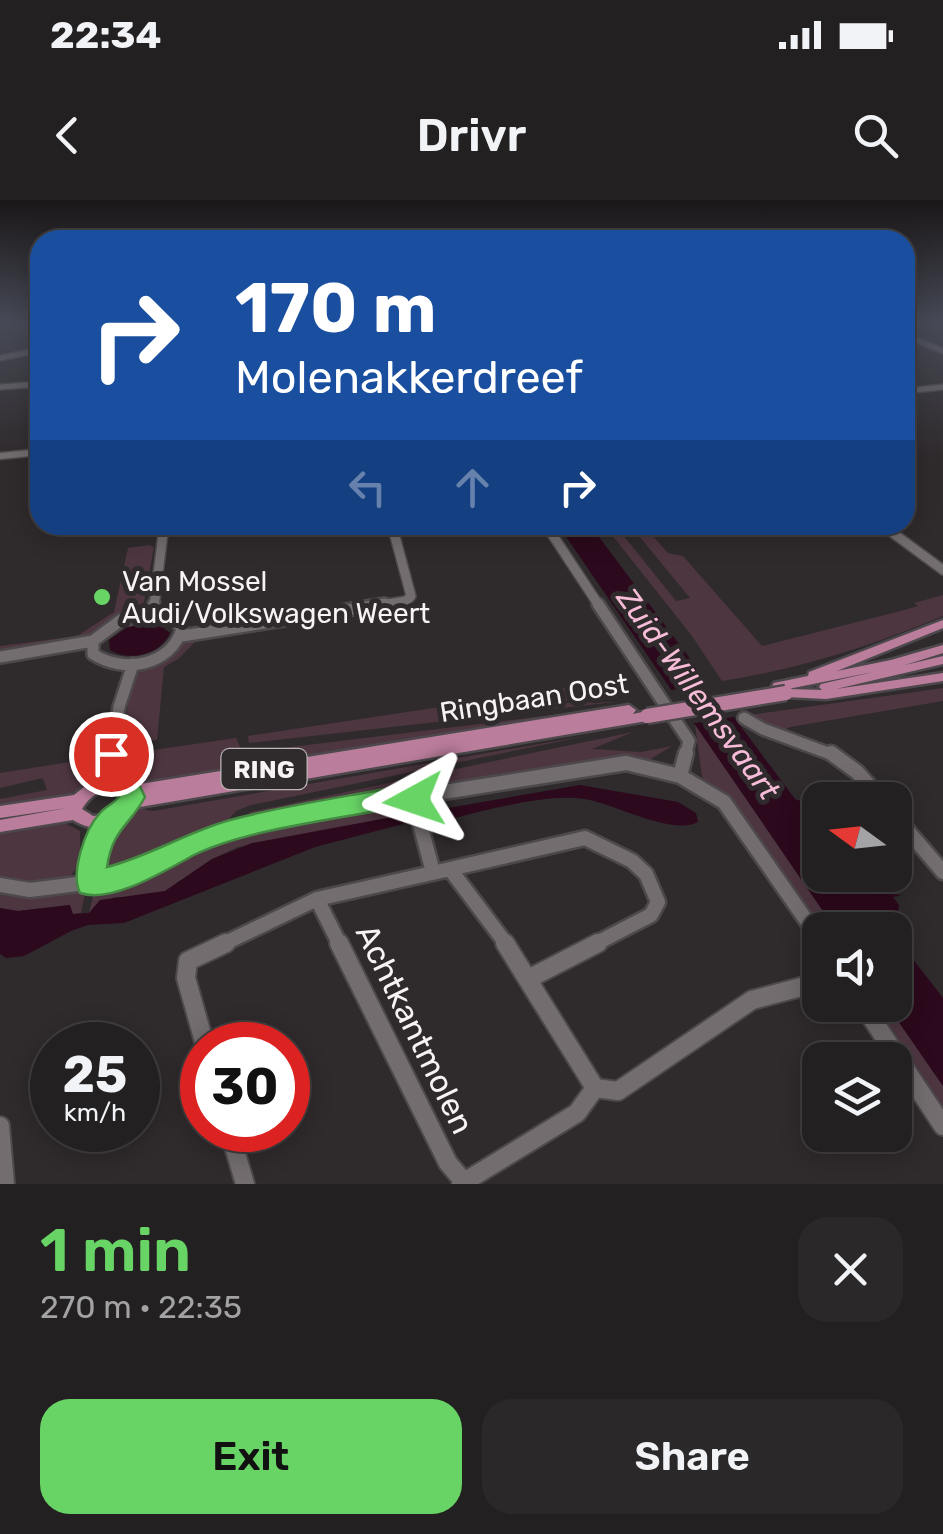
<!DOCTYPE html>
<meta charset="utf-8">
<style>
:root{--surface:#232021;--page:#2b282a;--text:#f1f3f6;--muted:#a3a3a5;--line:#403e3f;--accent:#68d465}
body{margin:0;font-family:Rubik,sans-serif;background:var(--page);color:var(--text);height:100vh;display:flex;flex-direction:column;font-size:38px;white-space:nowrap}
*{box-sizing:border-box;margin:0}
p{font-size:32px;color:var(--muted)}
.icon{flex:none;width:55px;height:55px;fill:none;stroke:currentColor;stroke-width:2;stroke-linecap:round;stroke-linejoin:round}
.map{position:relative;height:984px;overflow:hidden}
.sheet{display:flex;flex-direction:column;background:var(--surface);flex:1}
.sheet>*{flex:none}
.banner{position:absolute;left:30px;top:30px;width:885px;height:305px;border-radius:30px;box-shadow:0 5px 25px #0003,0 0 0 2px var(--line);background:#1a4fa0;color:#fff;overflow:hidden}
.needle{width:65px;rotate:285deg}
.tools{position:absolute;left:802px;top:582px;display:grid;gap:20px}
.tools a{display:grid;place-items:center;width:110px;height:110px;border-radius:20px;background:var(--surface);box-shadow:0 5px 25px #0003,0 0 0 2px var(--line);font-size:50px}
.speed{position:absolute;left:30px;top:822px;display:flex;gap:20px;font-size:50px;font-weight:700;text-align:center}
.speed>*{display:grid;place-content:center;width:130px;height:130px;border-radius:50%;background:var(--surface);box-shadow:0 5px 25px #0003,0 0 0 2px var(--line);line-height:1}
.speed small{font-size:25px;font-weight:400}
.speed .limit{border:15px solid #d22;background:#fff;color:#111}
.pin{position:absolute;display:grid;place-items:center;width:85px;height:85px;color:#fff;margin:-42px;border:5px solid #fff;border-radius:50%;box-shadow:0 2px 10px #0007}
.me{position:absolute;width:110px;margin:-55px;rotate:265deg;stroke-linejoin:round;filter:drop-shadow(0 0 8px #0008)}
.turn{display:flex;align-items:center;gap:35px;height:210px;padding:0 40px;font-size:45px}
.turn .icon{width:130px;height:130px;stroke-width:2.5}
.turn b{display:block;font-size:70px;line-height:85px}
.lanes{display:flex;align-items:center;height:95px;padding:0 40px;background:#0003;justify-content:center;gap:50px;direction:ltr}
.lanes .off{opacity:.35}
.round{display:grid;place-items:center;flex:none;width:105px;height:105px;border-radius:30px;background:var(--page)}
.overview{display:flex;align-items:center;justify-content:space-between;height:170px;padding:0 40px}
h1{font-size:60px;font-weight:600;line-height:75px;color:var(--accent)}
.button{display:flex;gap:20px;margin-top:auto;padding:20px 40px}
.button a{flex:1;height:115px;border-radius:30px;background:var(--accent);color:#111;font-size:40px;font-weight:600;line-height:115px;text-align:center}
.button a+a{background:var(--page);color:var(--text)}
.status{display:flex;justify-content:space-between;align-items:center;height:70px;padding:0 50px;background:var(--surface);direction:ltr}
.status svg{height:28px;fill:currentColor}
header{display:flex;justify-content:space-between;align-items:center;height:130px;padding:0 40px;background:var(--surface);font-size:45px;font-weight:600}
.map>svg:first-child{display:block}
.green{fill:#4e3641}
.water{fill:#2c091c}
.pier{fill:#2f2a2c}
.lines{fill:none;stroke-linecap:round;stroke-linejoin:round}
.minor-far5-casing{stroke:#4d484b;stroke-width:8}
.minor-far4-casing{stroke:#4d484b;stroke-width:9}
.minor-far3-casing{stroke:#4d484b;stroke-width:12}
.minor-far2-casing{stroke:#4d484b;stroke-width:16}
.minor-far1-casing{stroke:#4d484b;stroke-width:19}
.minor-casing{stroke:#4d484b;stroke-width:22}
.major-casing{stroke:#4d484b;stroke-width:5}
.minor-far5{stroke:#736d6f;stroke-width:5}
.minor-far4{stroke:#736d6f;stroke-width:6}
.minor-far3{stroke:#736d6f;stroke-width:9}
.minor-far2{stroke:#736d6f;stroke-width:11}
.minor-far1{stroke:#736d6f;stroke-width:14}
.minor{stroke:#736d6f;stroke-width:18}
.major{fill:#ba7d9b;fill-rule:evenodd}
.major-bridge-casing{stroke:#4d484b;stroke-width:19;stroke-linecap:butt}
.major-bridge{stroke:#ba7d9b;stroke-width:14}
.route{fill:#68d465;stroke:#448a42;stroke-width:2.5}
.poi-dot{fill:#68d465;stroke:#2f2a2c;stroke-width:4}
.labels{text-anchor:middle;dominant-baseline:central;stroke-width:10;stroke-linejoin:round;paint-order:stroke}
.shield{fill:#2f2a2c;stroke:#bbb7b8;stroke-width:2.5}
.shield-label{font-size:25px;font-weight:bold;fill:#f7f3f4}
.poi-label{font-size:28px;fill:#f7f3f4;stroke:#2f2a2c;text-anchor:start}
.street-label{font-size:28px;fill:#f7f3f4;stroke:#2f2a2c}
.water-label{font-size:30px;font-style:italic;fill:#f7bcd7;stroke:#2f2a2c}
.near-street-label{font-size:32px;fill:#f7f3f4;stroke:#2f2a2c}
</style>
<div class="status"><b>22:34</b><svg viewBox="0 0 49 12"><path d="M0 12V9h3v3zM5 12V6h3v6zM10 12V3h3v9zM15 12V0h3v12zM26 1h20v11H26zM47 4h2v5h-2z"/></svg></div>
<header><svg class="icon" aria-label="back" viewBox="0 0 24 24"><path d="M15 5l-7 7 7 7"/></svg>Drivr<svg class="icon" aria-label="search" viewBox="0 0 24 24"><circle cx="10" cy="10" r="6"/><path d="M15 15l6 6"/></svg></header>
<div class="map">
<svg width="943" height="984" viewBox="0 0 943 984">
<rect width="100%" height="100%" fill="#2f2a2c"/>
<!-- green -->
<path class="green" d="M 604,325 L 615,325 L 676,401 L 690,398 L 630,325 L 643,325 L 668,353 L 683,356 L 762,446 L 901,411 L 918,406 L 914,403 L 943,395 L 943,416 C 872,446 798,469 722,481 L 692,436 Z
M 149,345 L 154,347 L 142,412 L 88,438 L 0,453 L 0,446 L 77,436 L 114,412 L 128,348 Z
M 199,438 L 178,459 L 164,467 L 157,540 L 121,544 L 134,473 C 141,466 191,439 199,438 Z
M 632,478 L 560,503 L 615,502 L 249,543 L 248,536 Z
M 943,488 L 943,501 L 790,527 L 777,534 L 749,515 Z
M 593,510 L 146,583 L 126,578 L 118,571 L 119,555 L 236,538 L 241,549 L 250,552 Z
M 695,524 L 836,730 L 822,730 L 754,629 L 702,577 Z
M 633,532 L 592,549 L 641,552 L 672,546 L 644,563 L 595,560 L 238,624 L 250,612 Z
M 591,535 L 251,605 L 236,611 L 221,628 L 112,672 L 100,662 C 103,636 114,618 138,608 L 153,611 Z
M 101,557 C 91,602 37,603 0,609 L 0,599 L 47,590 L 43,578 L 0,588 L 0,573 Z
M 406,606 L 411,615 L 402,618 L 238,647 L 212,659 L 165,691 L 130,698 L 114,697 L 89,713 L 95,688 L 218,639 Z
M 59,620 L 80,631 L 80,662 L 70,677 L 40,685 L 0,682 L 0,630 Z
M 86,689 L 81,713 L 72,714 L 69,705 L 18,711 L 0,708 L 0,695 L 35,697 Z
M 872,805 L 887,805 L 943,886 L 943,911 Z"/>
<!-- water -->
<path class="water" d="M 558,325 L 590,325 L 795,599 L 820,608 L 820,675 L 875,675 L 880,682 L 893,683 L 884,686 L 890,694 L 902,695 L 893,697 L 899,705 L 897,716 L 891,714 L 891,730 L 836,730 Z
M 156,422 L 170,433 C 160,455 130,462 110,450 L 109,440 L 132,424 Z
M 580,585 L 678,602 L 696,613 L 698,622 C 671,636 614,603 584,599 C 547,593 487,610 450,619 L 435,618 L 442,609 Z
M 392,617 L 402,618 L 403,624 L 315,647 L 124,723 L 88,725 L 71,731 L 24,756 L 6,758 L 0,754 L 0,708 L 18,711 L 70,705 L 73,714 L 89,713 L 100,700 L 165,691 L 212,659 L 252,643 Z
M 895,736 L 943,798 L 943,886 L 887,805 L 895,805 Z"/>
<!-- pier -->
<path class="pier" d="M 714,483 L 739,516 L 689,524 L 665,491 Z"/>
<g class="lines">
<!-- minor-far5 casing -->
<g class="minor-far5-casing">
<path id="minor-far5" d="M 905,135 L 943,151
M 0,158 L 40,150
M 0,187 L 40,184
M 905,191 L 943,187"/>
</g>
<!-- minor-far4 casing -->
<g class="minor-far4-casing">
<path id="minor-far4" d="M 0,256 L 40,252"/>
</g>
<!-- minor-far3 casing -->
<g class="minor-far3-casing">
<path id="minor-far3" d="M 546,325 L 600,407
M 882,325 L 943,370
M 154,407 L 164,325
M 369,407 L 406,401 L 411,396 L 392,325"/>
</g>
<!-- minor-far2 casing -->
<g class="minor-far2-casing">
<path id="minor-far2" d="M 154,404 L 155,414
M 598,404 L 689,541 L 685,556
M 155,414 L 174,418 L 182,429 C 170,466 124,474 93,454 L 93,441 L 121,420 Z
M 182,436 L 385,404
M 0,457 L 93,441
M 744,518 L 763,529 L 836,556
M 112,556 L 119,507 L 133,464"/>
</g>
<!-- minor-far1 casing -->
<g class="minor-far1-casing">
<path id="minor-far1" d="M 112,553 L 114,582
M 831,553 L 857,572 L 882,600
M 680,576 L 686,553
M 412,594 L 433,672
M 895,616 L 943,672
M 450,669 L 585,638 L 632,661 L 646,674 L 658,702 L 651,715 L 593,745
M 90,684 L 95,650 L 109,620
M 0,685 L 30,690 L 110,680 L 231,631 L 337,609 L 626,563 L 680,576 L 724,602 L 820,740
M 317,699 L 340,745
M 221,745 L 317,699 L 450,669 L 507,745"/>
</g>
<!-- minor casing -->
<g class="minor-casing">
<path id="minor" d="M 339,743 L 448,963 L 466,984
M 530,778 L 598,743
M 863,805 L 943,926
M 205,845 L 186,778 L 188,761 L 226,743
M 595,888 L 618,891 L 752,800 L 820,782
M 0,926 L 5,984
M 229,930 L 245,984
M 461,984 L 577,913 L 595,888 L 505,743"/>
</g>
<!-- major casing -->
<g class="major-casing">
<path id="major" d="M 943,420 L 943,428 L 837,471 L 891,460 L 943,445 L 943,453 L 905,465 L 943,456 L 943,464 L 836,489 L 943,473 L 943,481 L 826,499 L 786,497 L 781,496 L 779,493 L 781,490 L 774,489 L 772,486 L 774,483 L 808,476 L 809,472 ZM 873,472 L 821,484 L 819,487 L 822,490 L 788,489 Z
M 629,505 L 636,510 L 633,514 L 647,511 L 654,516 L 647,521 L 134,608 C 117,630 96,634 73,620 L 0,632 L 0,620 L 67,608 L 0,618 L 0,606 L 74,595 L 89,583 L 107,577 L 122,577 L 134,585 ZM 115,588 L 125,595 C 118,609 108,615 93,616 L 82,609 C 90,596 99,590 115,588 Z"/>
</g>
<!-- minor-far5 -->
<use href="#minor-far5" class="minor-far5"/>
<!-- minor-far4 -->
<use href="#minor-far4" class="minor-far4"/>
<!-- minor-far3 -->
<use href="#minor-far3" class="minor-far3"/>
<!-- minor-far2 -->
<use href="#minor-far2" class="minor-far2"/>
<!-- minor-far1 -->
<use href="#minor-far1" class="minor-far1"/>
<!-- minor -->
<use href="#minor" class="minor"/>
<!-- major -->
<use href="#major" class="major"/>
<!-- major-bridge casing -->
<g class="major-bridge-casing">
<path id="major-bridge" d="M 647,516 L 786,493"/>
</g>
<!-- major-bridge -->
<use href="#major-bridge" class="major-bridge"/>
</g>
<!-- sky -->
<linearGradient id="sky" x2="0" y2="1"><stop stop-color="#1a1718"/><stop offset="0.47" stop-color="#474a56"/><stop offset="1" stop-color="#474a56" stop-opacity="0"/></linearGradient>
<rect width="943" height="260" fill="url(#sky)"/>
<!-- route -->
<path class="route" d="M 111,545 L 120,548 L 126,576 L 137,580 L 145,597 C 129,627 113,628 107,667 C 150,656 187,632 230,620 C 289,604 352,596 412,584 L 421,587 L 427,600 L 423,607 L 414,609 L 404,606 C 344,618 246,629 194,655 C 166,670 112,704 80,693 C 70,673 85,629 100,613 C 106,606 113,604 119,597 L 101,582 L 98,554 Z"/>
<!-- markers -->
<circle class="poi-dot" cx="102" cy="397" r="10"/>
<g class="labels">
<!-- shield labels -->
<rect class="shield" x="221.5" y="549" width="85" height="40" rx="8"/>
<g class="shield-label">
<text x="264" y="569">RING</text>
</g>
<!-- poi labels -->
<g class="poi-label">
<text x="122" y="381">Van Mossel<tspan x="122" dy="32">Audi/Volkswagen Weert</tspan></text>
</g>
<!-- street labels -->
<g class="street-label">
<text transform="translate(534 498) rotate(-9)">Ringbaan Oost</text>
</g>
<!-- water labels -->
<g class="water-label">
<text transform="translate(698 494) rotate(54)">Zuid-Willemsvaart</text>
</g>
<!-- near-street labels -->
<g class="near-street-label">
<text transform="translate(415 829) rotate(64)">Achtkantmolen</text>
</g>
</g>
</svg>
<div class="tools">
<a><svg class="needle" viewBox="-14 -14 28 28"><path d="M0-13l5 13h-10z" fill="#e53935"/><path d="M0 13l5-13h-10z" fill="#a3a3a5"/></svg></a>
<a><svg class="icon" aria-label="sound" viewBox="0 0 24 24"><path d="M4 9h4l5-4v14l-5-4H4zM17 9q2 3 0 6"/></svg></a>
<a><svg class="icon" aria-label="layers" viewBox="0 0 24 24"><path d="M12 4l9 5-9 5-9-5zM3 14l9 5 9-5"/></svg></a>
</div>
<div class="speed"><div>25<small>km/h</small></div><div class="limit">30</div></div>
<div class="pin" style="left:111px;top:554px;background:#d93025"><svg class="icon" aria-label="arrive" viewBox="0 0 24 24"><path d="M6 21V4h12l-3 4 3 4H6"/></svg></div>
<svg class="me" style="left:414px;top:600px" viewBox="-20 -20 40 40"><path d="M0-17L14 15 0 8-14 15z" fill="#68d465" stroke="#fff" stroke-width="4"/></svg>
<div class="banner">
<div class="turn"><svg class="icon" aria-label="right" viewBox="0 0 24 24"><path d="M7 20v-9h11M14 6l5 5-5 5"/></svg><div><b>170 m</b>Molenakkerdreef</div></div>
<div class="lanes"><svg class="icon off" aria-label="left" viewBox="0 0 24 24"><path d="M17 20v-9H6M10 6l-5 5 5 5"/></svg><svg class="icon off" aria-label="ahead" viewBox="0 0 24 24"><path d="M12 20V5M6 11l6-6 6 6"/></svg><svg class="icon" aria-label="right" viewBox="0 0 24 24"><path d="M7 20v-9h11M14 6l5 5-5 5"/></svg></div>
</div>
</div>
<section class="sheet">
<div class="overview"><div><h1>1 min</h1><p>270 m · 22:35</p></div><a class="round"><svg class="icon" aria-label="close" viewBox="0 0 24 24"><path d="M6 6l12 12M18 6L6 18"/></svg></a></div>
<div class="button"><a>Exit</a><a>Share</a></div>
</section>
